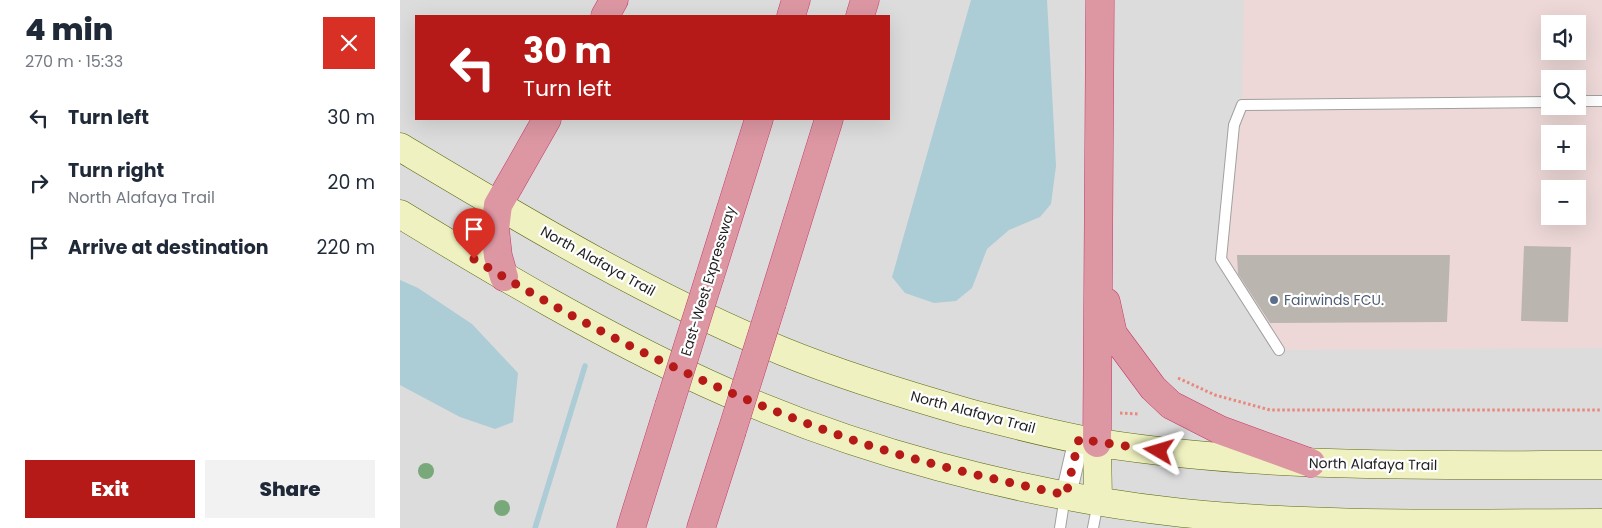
<!DOCTYPE html>
<meta charset="utf-8">
<style>
:root{--surface:#fff;--page:#f2f2f3;--text:#1f2937;--muted:#747a83;--accent:#b51a18}
body{margin:0;font-family:Poppins,sans-serif;background:var(--page);color:var(--text);height:100vh;display:flex;flex-direction:column;font-size:19px;white-space:nowrap}
*{box-sizing:border-box;margin:0}
p{font-size:16px;color:var(--muted)}
.icon{flex:none;width:28px;height:28px;fill:none;stroke:currentColor;stroke-width:2;stroke-linecap:round;stroke-linejoin:round}
.map{position:relative;flex:1;overflow:hidden}
.drawer{display:flex;flex-direction:column;background:var(--surface);width:400px}
.drawer>*{flex:none}
.hud{position:absolute;left:15px;top:15px;width:475px;height:105px;border-radius:0px;box-shadow:0 5px 20px #0002;background:#b51a18;color:#fff;overflow:hidden}
.buttons{position:absolute;left:1141px;top:15px;display:grid;gap:10px}
.buttons a{display:grid;place-items:center;width:45px;height:45px;border-radius:0px;background:var(--surface);box-shadow:0 5px 20px #0002;font-size:25px}
.pin{position:absolute;display:grid;place-items:center;width:42px;height:42px;color:#fff;margin:-51px -21px;border-radius:50% 50% 50% 0;rotate:-45deg;box-shadow:0 0 5px #0007}
.pin .icon{rotate:45deg}
.me{position:absolute;width:55px;margin:-28px;rotate:277deg;stroke-linejoin:round;filter:drop-shadow(0 0 4px #0008)}
.turn{display:flex;align-items:center;gap:18px;height:105px;padding:0 25px;font-size:22px}
.turn .icon{width:65px;height:65px;stroke-width:2.5}
.turn b{display:block;font-size:35px;line-height:42px}
.round{display:grid;place-items:center;flex:none;width:52px;height:52px;border-radius:0px;background:var(--page)}
.head{display:flex;align-items:center;justify-content:space-between;height:85px;padding:0 25px}
h1{font-size:30px;font-weight:800;line-height:38px}
.primary-button{display:flex;gap:10px;margin-top:auto;padding:10px 25px}
.primary-button a{flex:1;height:58px;border-radius:0px;background:var(--accent);color:#fff;font-size:20px;font-weight:800;line-height:58px;text-align:center}
.primary-button a+a{background:var(--page);color:var(--text)}
ul{padding:0;list-style:none}
li{display:flex;align-items:center;gap:15px;height:65px;padding:0 25px}
li div{flex:1}
li b{display:block;font-size:19px}
li em{font-style:normal}
main{display:flex;flex:1;min-height:0}
.map>svg:first-child{display:block}
.residential{fill:#dddcdc;fill-rule:evenodd}
.commercial{fill:#edd8d7;fill-rule:evenodd}
.water{fill:#acccd6}
.lines{fill:none;stroke-linecap:round;stroke-linejoin:round}
.stream{stroke:#acccd6;stroke-width:5.5}
.building{fill:#bbb5af}
.lane-casing{stroke:#a0a0a0;stroke-width:12}
.street-casing{stroke:#a0a0a0;stroke-width:22}
.secondary-casing{stroke:#5f6912;stroke-width:29}
.highway-casing{stroke:#c53a68;stroke-width:29}
.path{stroke:#e9887c;stroke-width:3;stroke-dasharray:2.5 2.5;stroke-linecap:butt}
.lane{stroke:#fff;stroke-width:10}
.street{stroke:#fff;stroke-width:20}
.secondary{stroke:#eff2c0;stroke-width:28}
.highway{stroke:#dc97a3;stroke-width:28}
.highway-bridge-casing{stroke:#c53a68;stroke-width:29;stroke-linecap:butt}
.highway-bridge{stroke:#dc97a3;stroke-width:28}
.tree{fill:#79a87a}
.route{stroke:#b51a18;stroke-width:9;stroke-dasharray:0 16.2}
.service-dot{fill:#5c6f8a;stroke:#fff;stroke-width:2}
.labels{text-anchor:middle;dominant-baseline:central;stroke-width:4.5;stroke-linejoin:round;paint-order:stroke}
.street-label{font-size:14px;fill:#1f1f1f;stroke:#fff}
.service-label{font-size:14px;fill:#4e5e75;stroke:#fff;text-anchor:start}
</style>
<main>
<section class="drawer">
<div class="head"><div><h1>4 min</h1><p>270 m · 15:33</p></div><a class="round" style="background:#d93025;color:#fff"><svg class="icon" aria-label="close" viewBox="0 0 24 24"><path d="M6 6l12 12M18 6L6 18"/></svg></a></div>
<ul>
<li><svg class="icon" aria-label="left" viewBox="0 0 24 24"><path d="M17 20v-9H6M10 6l-5 5 5 5"/></svg><div><b>Turn left</b></div><em>30 m</em></li>
<li><svg class="icon" aria-label="right" viewBox="0 0 24 24"><path d="M7 20v-9h11M14 6l5 5-5 5"/></svg><div><b>Turn right</b><p>North Alafaya Trail</p></div><em>20 m</em></li>
<li><svg class="icon" aria-label="arrive" viewBox="0 0 24 24"><path d="M6 21V4h12l-3 4 3 4H6"/></svg><div><b>Arrive at destination</b></div><em>220 m</em></li>
</ul>
<div class="primary-button"><a>Exit</a><a>Share</a></div>
</section>
<div class="map">
<svg width="1202" height="528" viewBox="0 0 1202 528">
<rect width="100%" height="100%" fill="#eeece6"/>
<!-- residential -->
<path class="residential" d="M 0,0 L 1202,0 L 1202,528 L 0,528 ZM 16,16 L 489,16 L 489,119 L 16,119 ZM 1150,24 L 1178,24 L 1178,51 L 1150,51 ZM 1150,79 L 1178,79 L 1178,106 L 1150,106 ZM 1150,134 L 1178,134 L 1178,161 L 1150,161 ZM 1150,189 L 1178,189 L 1178,216 L 1150,216 Z"/>
<!-- commercial -->
<path class="commercial" d="M 844,0 L 1202,0 L 1202,348 L 879,350 L 821,259 L 834,125 L 842,105 ZM 1150,24 L 1178,24 L 1178,51 L 1150,51 ZM 1150,79 L 1178,79 L 1178,106 L 1150,106 ZM 1150,134 L 1178,134 L 1178,161 L 1150,161 ZM 1150,189 L 1178,189 L 1178,216 L 1150,216 Z"/>
<!-- water -->
<path class="water" d="M 571,0 L 647,0 L 656,166 L 651,204 L 640,217 L 609,230 L 587,249 L 572,288 L 556,301 L 534,303 L 505,293 L 492,277 Z
M 0,280 L 18,288 L 72,324 L 118,373 L 113,422 L 95,429 L 60,417 L 0,385 Z"/>
<g class="lines">
<!-- stream -->
<path class="stream" d="M 135,528 L 185,366"/>
</g>
<!-- building -->
<path class="building" d="M 1124,246 L 1171,247 L 1168,322 L 1121,321 Z
M 837,255 L 1050,255 L 1047,322 L 870,323 L 838,274 Z"/>
<g class="lines">
<!-- lane casing -->
<g class="lane-casing">
<path id="lane" d="M 1178,101 L 1202,101
M 879,350 L 821,259 L 834,125 L 842,105 L 1150,102
M 660,528 L 665,496
M 693,528 L 698,502"/>
</g>
<!-- street casing -->
<g class="street-casing">
<path id="street" d="M 666,495 L 679,439"/>
</g>
<!-- secondary casing -->
<g class="secondary-casing">
<path id="secondary" d="M 0,147 C 124,221 248,296 382,351 C 443,376 506,395 569,413 C 612,424 656,436 700,443 C 866,469 1034,465 1202,465
M 0,214 C 100,275 200,334 306,383 C 451,450 624,496 783,513 C 922,527 1062,523 1202,523
M 697,443 L 698,501"/>
</g>
<!-- highway casing -->
<g class="highway-casing">
<path id="highway" d="M 205,16 L 214,0
M 391,16 L 396,0
M 460,16 L 465,0
M 310,276 L 359,119
M 104,277 L 98,256 L 95,229 L 98,205 L 147,119
M 706,302 L 713,334 L 753,388 L 771,405 L 820,430 L 911,463
M 372,303 L 429,119
M 697,443 L 700,0
M 231,528 L 269,406
M 301,528 L 331,434"/>
</g>
<!-- path -->
<path class="path" d="M 778,378 L 815,395 L 870,410 L 1202,410
M 720,413 L 738,414"/>
<!-- lane -->
<use href="#lane" class="lane"/>
<!-- street -->
<use href="#street" class="street"/>
<!-- secondary -->
<use href="#secondary" class="secondary"/>
<!-- highway -->
<use href="#highway" class="highway"/>
<!-- highway-bridge casing -->
<g class="highway-bridge-casing">
<path id="highway-bridge" d="M 269,406 L 310,276
M 331,434 L 372,303"/>
</g>
<!-- highway-bridge -->
<use href="#highway-bridge" class="highway-bridge"/>
</g>
<!-- trees -->
<g class="tree">
<circle cx="26" cy="471" r="8"/>
<circle cx="102" cy="508" r="8"/>
</g>
<g class="lines">
<!-- route -->
<path class="route" d="M 74,259 C 193,332 318,393 450,439 C 520,463 593,479 666,495 L 679,439 L 759,451"/>
</g>
<!-- markers -->
<circle class="service-dot" cx="874" cy="300" r="5"/>
<g class="labels">
<!-- street labels -->
<g class="street-label">
<text transform="translate(198 261) rotate(29)">North Alafaya Trail</text>
<text transform="translate(308 281) rotate(-73)">East-West Expressway</text>
<text transform="translate(573 412) rotate(15)">North Alafaya Trail</text>
<text transform="translate(973 464) rotate(1)">North Alafaya Trail</text>
</g>
<!-- service labels -->
<g class="service-label">
<text x="884" y="300">Fairwinds FCU.</text>
</g>
</g>
</svg>
<div class="buttons">
<a><svg class="icon" aria-label="sound" viewBox="0 0 24 24"><path d="M4 9h4l5-4v14l-5-4H4zM17 9q2 3 0 6"/></svg></a>
<a><svg class="icon" aria-label="search" viewBox="0 0 24 24"><circle cx="10" cy="10" r="6"/><path d="M15 15l6 6"/></svg></a>
<a>+</a>
<a>−</a>
</div>
<div class="pin" style="left:74px;top:259px;background:#d93025"><svg class="icon" aria-label="arrive" viewBox="0 0 24 24"><path d="M6 21V4h12l-3 4 3 4H6"/></svg></div>
<svg class="me" style="left:759px;top:451px" viewBox="-20 -20 40 40"><path d="M0-17L14 15 0 8-14 15z" fill="#b51a18" stroke="#fff" stroke-width="4"/></svg>
<div class="hud">
<div class="turn"><svg class="icon" aria-label="left" viewBox="0 0 24 24"><path d="M17 20v-9H6M10 6l-5 5 5 5"/></svg><div><b>30 m</b>Turn left</div></div>
</div>
</div>
</main>
